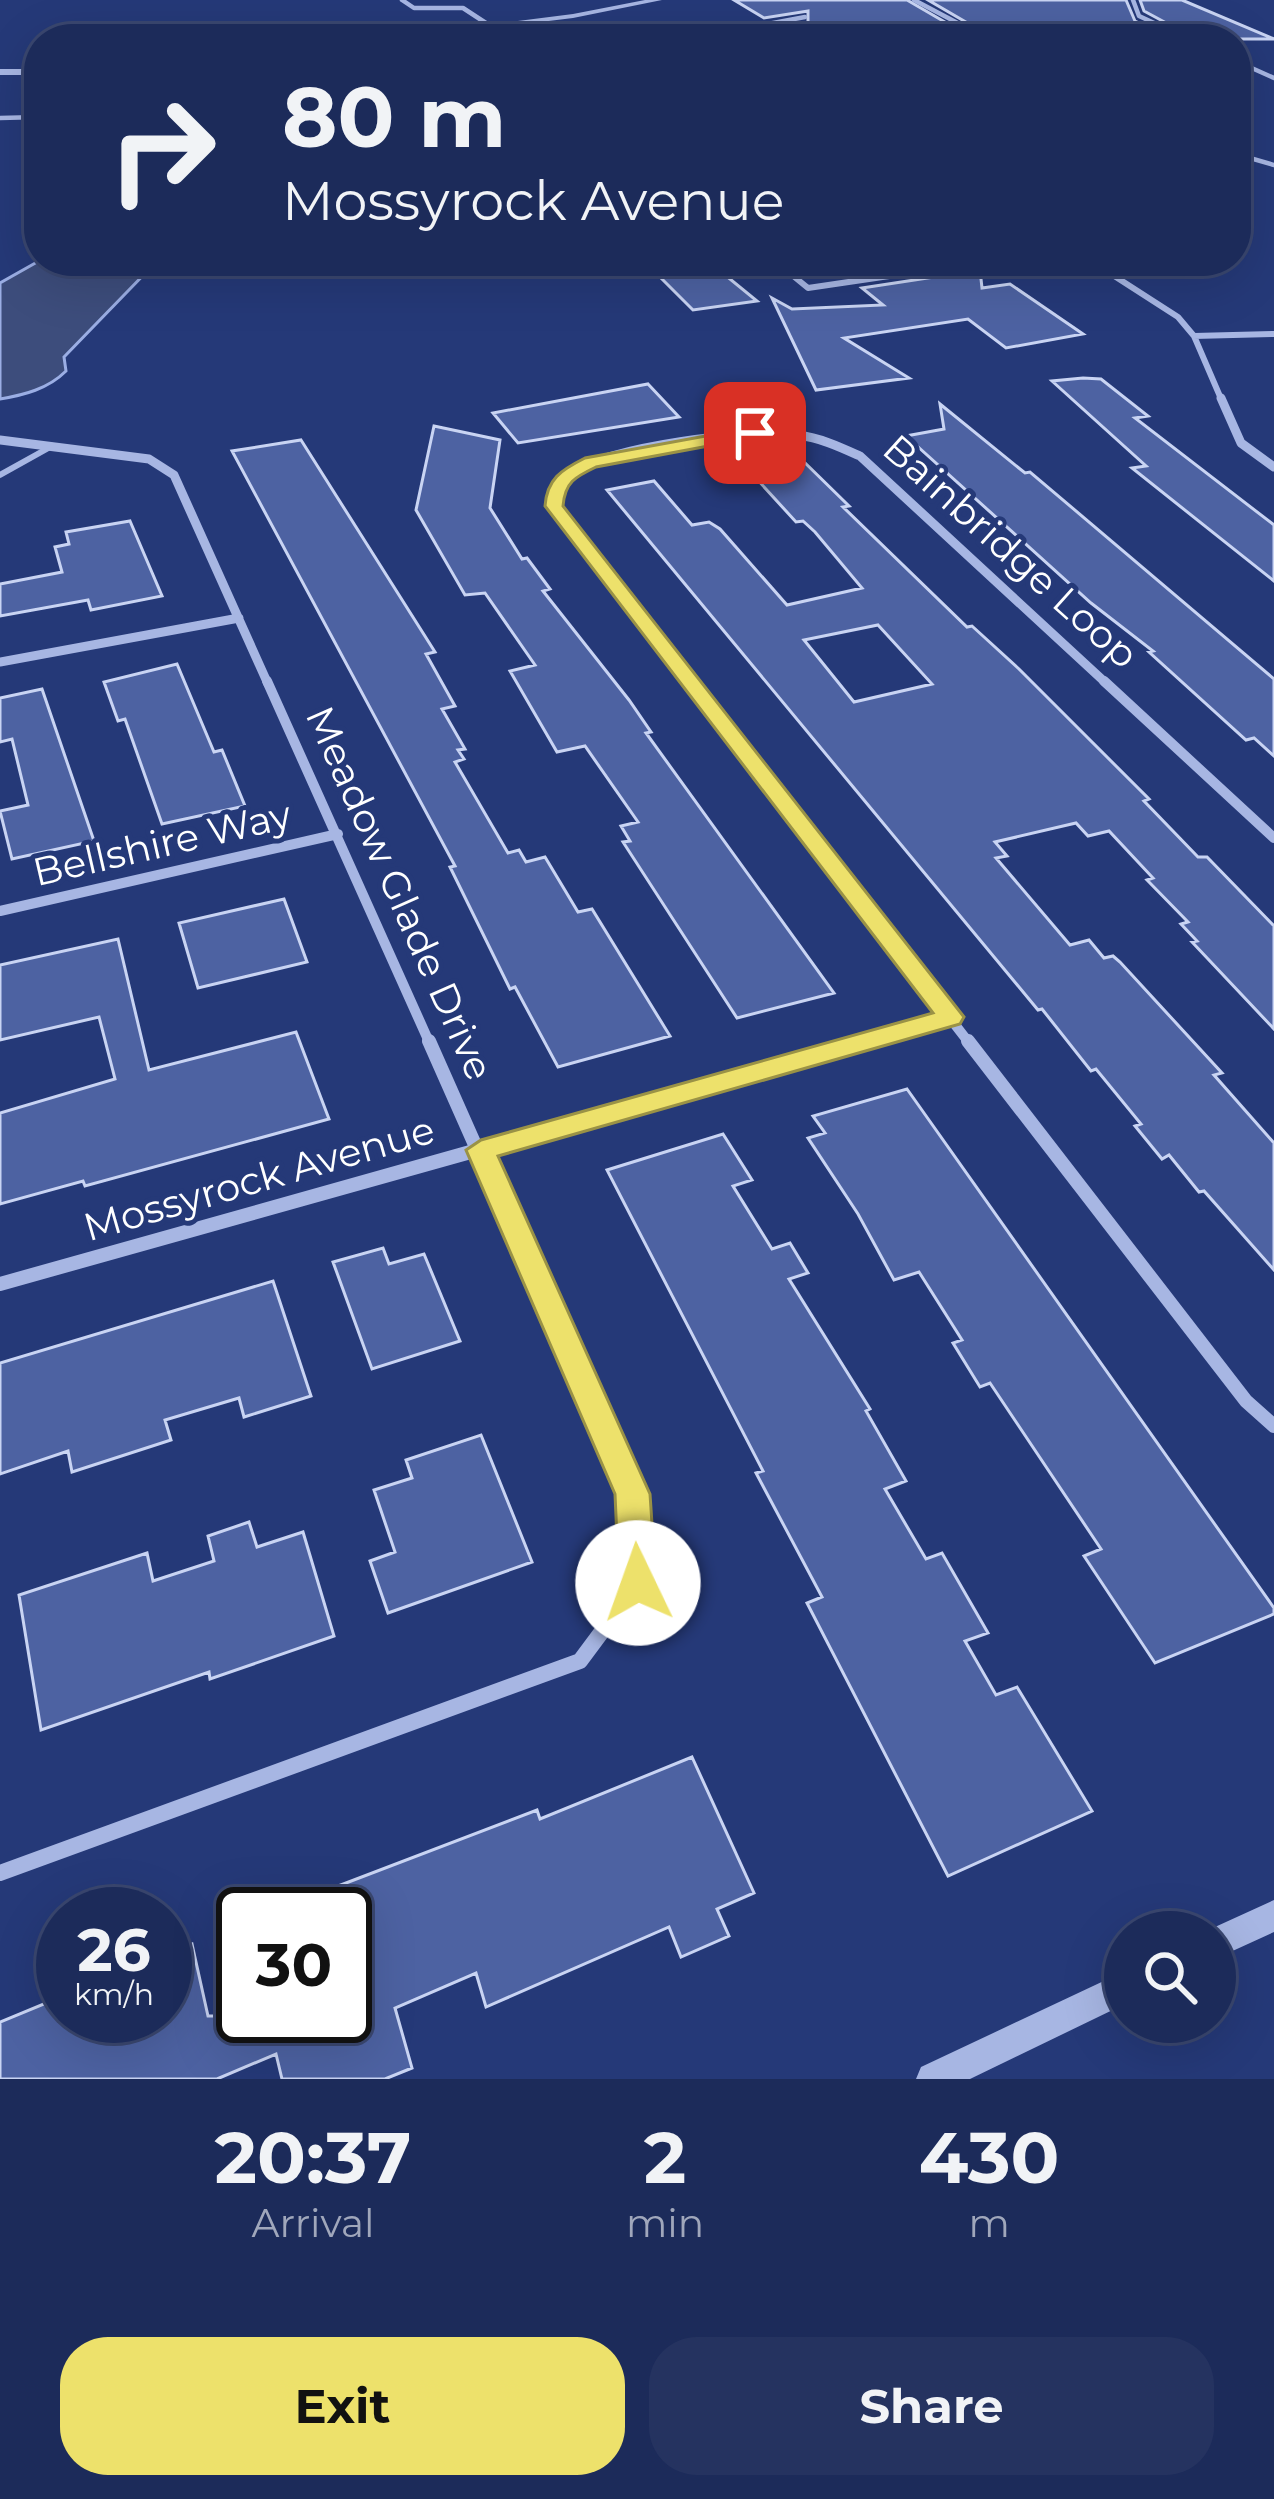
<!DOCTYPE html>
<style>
:root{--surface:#1c2b5a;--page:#253360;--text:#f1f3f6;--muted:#a0a7bb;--line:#3a4770;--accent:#ede16b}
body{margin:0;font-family:Montserrat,sans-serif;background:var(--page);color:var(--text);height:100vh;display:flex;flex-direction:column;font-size:45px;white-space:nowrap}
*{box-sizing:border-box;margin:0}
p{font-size:39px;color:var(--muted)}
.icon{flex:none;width:66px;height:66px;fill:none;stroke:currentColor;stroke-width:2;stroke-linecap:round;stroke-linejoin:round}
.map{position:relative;height:2079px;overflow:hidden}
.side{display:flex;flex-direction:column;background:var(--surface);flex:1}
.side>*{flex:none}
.banner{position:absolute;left:24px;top:24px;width:1227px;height:252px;border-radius:48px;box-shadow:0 12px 48px #0002,0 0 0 3px var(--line);background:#1c2b5a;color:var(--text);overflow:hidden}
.fabs{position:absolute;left:1104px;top:1911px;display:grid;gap:24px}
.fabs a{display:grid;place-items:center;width:132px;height:132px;border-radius:50%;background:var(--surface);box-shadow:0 12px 48px #0002,0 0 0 3px var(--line);font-size:60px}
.speed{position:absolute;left:36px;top:1887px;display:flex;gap:24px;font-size:60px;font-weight:700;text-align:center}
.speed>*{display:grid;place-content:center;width:156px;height:156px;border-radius:50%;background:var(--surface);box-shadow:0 12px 48px #0002,0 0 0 3px var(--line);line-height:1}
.speed small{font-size:30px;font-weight:400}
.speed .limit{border:6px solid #111;border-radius:18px;background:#fff;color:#111}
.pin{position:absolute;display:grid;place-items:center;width:102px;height:102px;color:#fff;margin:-51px;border-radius:24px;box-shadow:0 6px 18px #0006}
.me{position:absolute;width:132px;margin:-66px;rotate:357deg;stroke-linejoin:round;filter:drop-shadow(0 0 9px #0008)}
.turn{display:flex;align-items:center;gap:42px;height:252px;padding:0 60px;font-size:54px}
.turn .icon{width:156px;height:156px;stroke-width:2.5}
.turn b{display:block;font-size:84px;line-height:102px}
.eta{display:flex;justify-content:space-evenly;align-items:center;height:204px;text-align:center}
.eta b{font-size:72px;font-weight:700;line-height:84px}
.cta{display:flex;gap:24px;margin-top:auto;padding:24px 60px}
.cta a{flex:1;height:138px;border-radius:48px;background:var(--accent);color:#111;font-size:48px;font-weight:700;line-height:138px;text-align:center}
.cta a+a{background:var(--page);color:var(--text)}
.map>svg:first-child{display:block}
.water{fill:#3d4d7c;stroke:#9baee4;stroke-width:3}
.building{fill:#4d62a2;stroke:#c9d4f3;stroke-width:3;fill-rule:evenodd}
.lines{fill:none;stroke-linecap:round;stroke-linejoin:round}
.service-far1{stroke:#a7b6e3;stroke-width:4.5}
.service{stroke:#a7b6e3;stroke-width:6}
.minor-far5{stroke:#a7b6e3;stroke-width:4.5}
.minor-far4{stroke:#a7b6e3;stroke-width:6}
.minor-far3{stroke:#a7b6e3;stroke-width:9}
.minor-far2{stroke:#a7b6e3;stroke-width:10}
.minor-far1{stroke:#a7b6e3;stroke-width:14}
.minor{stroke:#a7b6e3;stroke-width:16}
.tertiary{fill:#a7b6e3;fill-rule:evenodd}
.route{fill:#ede16b;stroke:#9a9246;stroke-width:3}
.labels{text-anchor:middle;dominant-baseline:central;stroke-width:10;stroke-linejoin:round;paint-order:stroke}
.street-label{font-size:39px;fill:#fff;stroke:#253978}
</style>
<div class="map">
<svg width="1274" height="2079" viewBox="0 0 1274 2079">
<rect width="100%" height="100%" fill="#253978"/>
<!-- water -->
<path class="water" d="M 39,261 L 157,261 L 64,357 L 66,371 C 48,389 24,395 0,399 L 0,283 Z"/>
<!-- building -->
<path class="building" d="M 734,0 L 907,0 L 974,39 L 799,39 L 781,28 L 808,23 L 808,11 L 764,18 Z
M 928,0 L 1126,0 L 1135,21 L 1173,39 L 1110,39 L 1098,34 L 995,39 Z
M 1140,0 L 1182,0 L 1274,39 L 1196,39 L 1144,11 Z
M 644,261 L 708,261 L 757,301 L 693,310 Z
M 830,261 L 940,261 L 847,275 Z
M 980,270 L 982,288 L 1010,284 L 1083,334 L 1006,348 L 968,319 L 844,338 L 909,378 L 816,390 L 772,298 L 792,309 L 883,305 L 862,288 Z
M 1083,378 L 1101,379 L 1148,416 L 1135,418 L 1274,525 L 1274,581 L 1132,468 L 1146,466 L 1052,381 Z
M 648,384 L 679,417 L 518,443 L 493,413 Z
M 940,404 L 1025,473 L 1030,472 L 1274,679 L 1274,756 L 1254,738 L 1246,740 L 1149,652 L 1153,651 L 1091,603 L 906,436 L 944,429 Z
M 434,426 L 500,440 L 490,508 L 522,559 L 527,558 L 550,589 L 543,591 L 629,700 L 651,732 L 646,733 L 834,993 L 737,1018 L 623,842 L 630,841 L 621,826 L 638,822 L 585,746 L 557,752 L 510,671 L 535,665 L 485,593 L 465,595 L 416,510 Z
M 301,440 L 435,652 L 426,654 L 455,706 L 442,709 L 465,749 L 458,750 L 464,759 L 455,762 L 508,853 L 519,850 L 526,862 L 545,857 L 578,912 L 592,909 L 670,1036 L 558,1067 L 515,987 L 510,989 L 450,867 L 455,866 L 232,451 Z
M 798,456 L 849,506 L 843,507 L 967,627 L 972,626 L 1019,669 L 1149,799 L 1144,801 L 1198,857 L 1207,857 L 1274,926 L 1274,1029 L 1192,942 L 1197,941 L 1181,924 L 1188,922 L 1147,880 L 1153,878 L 1109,831 L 1088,836 L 1076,823 L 995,842 L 1007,856 L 996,858 L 1070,945 L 1089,940 L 1104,958 L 1113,956 L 1120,962 L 1222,1073 L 1214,1075 L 1274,1143 L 1274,1270 L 1204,1191 L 1199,1192 L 1169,1155 L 1162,1159 L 1135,1126 L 1141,1124 L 1096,1069 L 1091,1071 L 1042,1009 L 1038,1010 L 607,490 L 654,481 L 692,525 L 709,522 L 720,529 L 787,605 L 862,588 L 815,532 L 803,521 L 796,522 L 745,466 ZM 878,625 L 932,684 L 854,702 L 804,640 Z
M 130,521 L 162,596 L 91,610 L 88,600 L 0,616 L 0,584 L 62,572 L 55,547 L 69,544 L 66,532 Z
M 177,664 L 214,752 L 222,750 L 245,806 L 162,824 L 125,719 L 118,721 L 104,682 Z
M 42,689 L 94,841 L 12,859 L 0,811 L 28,805 L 12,739 L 0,742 L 0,698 Z
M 284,899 L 307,962 L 198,988 L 179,923 Z
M 118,939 L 149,1070 L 296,1032 L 329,1119 L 85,1186 L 83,1181 L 0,1204 L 0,1113 L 115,1079 L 99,1017 L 0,1040 L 0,965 Z
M 907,1089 L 1274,1608 L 1274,1614 L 1155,1663 L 1084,1556 L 1101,1549 L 990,1383 L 980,1387 L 953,1343 L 962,1340 L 919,1272 L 894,1280 L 858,1214 L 808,1138 L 825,1133 L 813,1116 Z
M 723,1134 L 752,1180 L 733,1186 L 772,1249 L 790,1243 L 808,1273 L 789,1279 L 870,1409 L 866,1411 L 906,1481 L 885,1489 L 926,1559 L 942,1553 L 988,1633 L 965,1641 L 996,1695 L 1017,1687 L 1092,1811 L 948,1876 L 807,1603 L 822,1597 L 756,1473 L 763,1471 L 607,1170 Z
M 383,1248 L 389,1264 L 424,1254 L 460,1341 L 372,1369 L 333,1262 Z
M 273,1281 L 311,1396 L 244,1417 L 239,1398 L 165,1420 L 171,1440 L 72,1472 L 68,1451 L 0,1474 L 0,1363 Z
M 481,1435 L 532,1562 L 388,1613 L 370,1561 L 395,1552 L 374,1490 L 412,1478 L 406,1460 Z
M 249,1522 L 257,1547 L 303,1532 L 334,1636 L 210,1679 L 209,1672 L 41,1730 L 19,1595 L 147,1553 L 153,1581 L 214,1561 L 208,1536 Z
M 692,1757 L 754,1893 L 717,1909 L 729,1936 L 681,1957 L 669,1927 L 486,2007 L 476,1973 L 395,2008 L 412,2068 L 385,2079 L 282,2079 L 276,2054 L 217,2079 L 0,2079 L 0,2022 L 63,1996 L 63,2016 L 165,2016 L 165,1955 L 192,1944 L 208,2016 L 345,2016 L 345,1914 L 270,1912 L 537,1810 L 540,1819 Z"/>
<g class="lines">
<!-- service-far1 -->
<path class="service-far1" d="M 402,0 L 414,8 L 463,8 L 492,27"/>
<!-- service -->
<path class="service" d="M 0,475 L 52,446"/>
<!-- minor-far5 -->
<path class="minor-far5" d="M 914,0 L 988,39
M 1133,0 L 1139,16 L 1189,39
M 492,27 L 507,39
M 687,39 L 805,17
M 1236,61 L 1274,78
M 0,118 L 39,117
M 1236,154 L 1274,165"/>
<!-- minor-far4 -->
<path class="minor-far4" d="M 775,261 L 808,288 L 991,261
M 1091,261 L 1178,317 L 1194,336 L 1222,401
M 1194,336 L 1274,334"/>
<!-- minor-far3 -->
<path class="minor-far3" d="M 1221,398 L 1241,443 L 1274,467
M 0,440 L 149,459 L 174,475 L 268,684
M 0,662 L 239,618
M 692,684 L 554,506 C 556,493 559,482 570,474 C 604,447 754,428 798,435 C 821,438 840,447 860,456 L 1107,684"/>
<!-- minor-far2 -->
<path class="minor-far2" d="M 267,681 L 430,1044
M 689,681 L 970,1044
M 1104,681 L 1274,838
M 0,911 L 338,834
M 855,1044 L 951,1017"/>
<!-- minor-far1 -->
<path class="minor-far1" d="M 429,1041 L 633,1501
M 968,1041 L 1246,1401 L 1274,1426
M 0,1284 L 866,1041"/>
<!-- minor -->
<path class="minor" d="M 0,1873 L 580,1661 L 638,1583 L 633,1498"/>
<!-- tertiary -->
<path class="tertiary" d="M 645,0 L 662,0 L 573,18 L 403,39 L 378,39 L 573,14 Z
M 0,69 L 39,69 L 39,75 L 0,75 Z
M 1274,1900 L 1274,1932 L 1215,1959 L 1215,1932 L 1204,1932 Z
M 1125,1971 L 1125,2004 L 970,2079 L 916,2079 L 921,2067 Z"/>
</g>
<!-- route -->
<path class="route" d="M 755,427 L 762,429 L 762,436 L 596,467 C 575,477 565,482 563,506 L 964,1017 L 960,1024 L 498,1156 L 650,1494 L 656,1583 L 650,1595 L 638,1600 L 625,1595 L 619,1583 L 615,1494 L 466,1150 L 481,1140 L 933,1013 L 545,506 C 547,479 561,470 585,458 Z"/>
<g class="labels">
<!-- street labels -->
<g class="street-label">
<text transform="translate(1011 551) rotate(42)">Bainbridge Loop</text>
<text transform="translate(162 843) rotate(-13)">Bellshire Way</text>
<text transform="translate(400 893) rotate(66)">Meadow Glade Drive</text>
<text transform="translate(259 1178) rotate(-16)">Mossyrock Avenue</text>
</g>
</g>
</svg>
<div class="fabs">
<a><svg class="icon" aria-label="search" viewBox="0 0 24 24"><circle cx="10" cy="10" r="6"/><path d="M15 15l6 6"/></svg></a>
</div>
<div class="speed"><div>26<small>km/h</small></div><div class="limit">30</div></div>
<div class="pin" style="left:755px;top:433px;background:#d93025"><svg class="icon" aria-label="arrive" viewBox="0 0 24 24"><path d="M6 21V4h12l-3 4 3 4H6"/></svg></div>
<svg class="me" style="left:638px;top:1583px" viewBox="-20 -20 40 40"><circle r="19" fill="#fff"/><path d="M0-13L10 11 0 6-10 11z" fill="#ede16b"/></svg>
<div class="banner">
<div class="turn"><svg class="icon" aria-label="right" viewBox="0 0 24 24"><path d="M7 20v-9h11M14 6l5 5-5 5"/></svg><div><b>80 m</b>Mossyrock Avenue</div></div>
</div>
</div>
<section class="side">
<div class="eta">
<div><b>20:37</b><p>Arrival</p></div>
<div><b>2</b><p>min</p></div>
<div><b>430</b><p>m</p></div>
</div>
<div class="cta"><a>Exit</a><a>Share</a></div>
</section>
